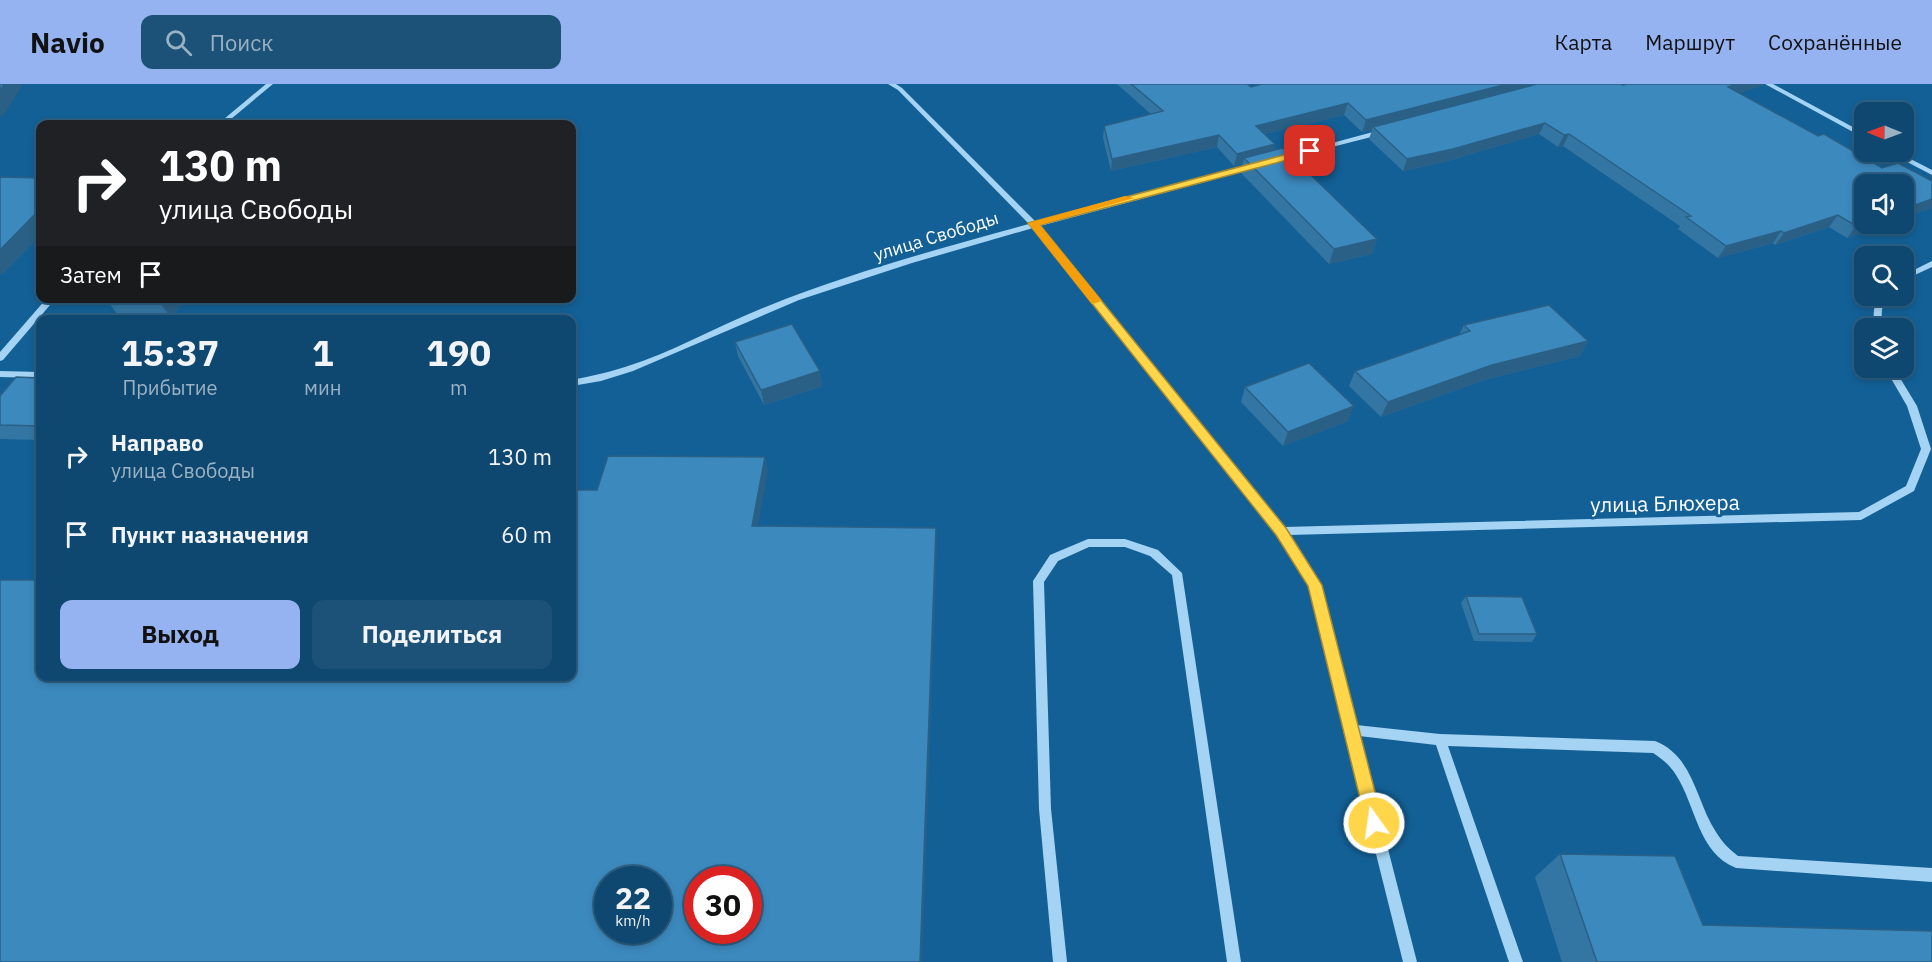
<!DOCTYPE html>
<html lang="ru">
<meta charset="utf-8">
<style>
:root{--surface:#0e4870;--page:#1c5278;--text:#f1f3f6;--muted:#9bb2c3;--line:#2e6083;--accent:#95b2f1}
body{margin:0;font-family:"IBM Plex Sans",sans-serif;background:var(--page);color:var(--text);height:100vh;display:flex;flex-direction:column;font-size:22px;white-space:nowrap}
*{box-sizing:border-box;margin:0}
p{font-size:20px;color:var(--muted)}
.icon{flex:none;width:33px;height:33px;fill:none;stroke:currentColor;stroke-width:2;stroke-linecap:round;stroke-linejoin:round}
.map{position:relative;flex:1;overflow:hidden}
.drawer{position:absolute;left:36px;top:231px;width:540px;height:366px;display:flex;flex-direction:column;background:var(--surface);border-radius:12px;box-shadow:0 3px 9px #0003,0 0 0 2px var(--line)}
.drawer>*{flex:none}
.guide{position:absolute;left:36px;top:36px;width:540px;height:183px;border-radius:12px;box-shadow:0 3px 9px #0003,0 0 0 2px var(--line);background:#202124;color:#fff;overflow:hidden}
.needle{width:39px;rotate:271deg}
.tools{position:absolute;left:1854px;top:18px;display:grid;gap:12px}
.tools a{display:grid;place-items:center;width:60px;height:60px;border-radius:12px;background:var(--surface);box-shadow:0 3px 9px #0003,0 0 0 2px var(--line);font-size:30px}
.speed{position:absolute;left:594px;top:782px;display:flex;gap:12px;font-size:30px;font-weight:700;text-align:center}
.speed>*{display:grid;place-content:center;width:78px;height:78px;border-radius:50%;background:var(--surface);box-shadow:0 3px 9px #0003,0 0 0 2px var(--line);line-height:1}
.speed small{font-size:15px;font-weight:400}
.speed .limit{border:9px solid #d22;background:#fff;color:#111}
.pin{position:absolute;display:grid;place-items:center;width:51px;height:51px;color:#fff;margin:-26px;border-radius:12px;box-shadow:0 3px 9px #0006}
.me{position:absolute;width:66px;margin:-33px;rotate:346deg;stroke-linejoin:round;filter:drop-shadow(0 0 4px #0008)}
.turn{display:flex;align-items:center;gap:21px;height:126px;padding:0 24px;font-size:27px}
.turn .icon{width:78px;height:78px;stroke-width:2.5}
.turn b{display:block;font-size:42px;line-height:51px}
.then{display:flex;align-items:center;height:57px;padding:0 24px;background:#0003;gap:12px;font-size:22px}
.eta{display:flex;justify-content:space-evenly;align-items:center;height:102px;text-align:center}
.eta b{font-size:36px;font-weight:700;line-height:42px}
.primary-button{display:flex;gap:12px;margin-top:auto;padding:12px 24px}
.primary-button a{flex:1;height:69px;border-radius:12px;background:var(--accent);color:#111;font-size:24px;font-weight:700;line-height:69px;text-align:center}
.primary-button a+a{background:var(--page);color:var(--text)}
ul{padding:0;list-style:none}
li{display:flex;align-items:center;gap:18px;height:78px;padding:0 24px}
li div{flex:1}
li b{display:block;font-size:22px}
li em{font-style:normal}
header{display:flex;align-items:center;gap:36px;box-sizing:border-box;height:84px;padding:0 30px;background:var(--accent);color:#111}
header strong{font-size:28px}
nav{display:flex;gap:33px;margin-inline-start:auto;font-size:21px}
.search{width:420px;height:54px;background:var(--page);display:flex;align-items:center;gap:15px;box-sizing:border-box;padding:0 21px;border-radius:12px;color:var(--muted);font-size:22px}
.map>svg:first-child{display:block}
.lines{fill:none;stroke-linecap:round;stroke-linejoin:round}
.minor{fill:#a4d3f3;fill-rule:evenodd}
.wall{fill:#3476a3}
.shaded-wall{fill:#2a6085}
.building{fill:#3c89be;stroke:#2a6085;stroke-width:1.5;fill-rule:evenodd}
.route{fill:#ffd54a;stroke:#a68a30;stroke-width:1.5}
.slow{fill:#f59e0b}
.labels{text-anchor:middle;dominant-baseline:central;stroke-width:6;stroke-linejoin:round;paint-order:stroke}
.far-street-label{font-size:18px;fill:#fff;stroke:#136096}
.street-label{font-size:21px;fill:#fff;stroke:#136096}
</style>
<header>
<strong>Navio</strong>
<div class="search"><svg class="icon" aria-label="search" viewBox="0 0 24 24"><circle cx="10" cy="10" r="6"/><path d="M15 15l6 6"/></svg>Поиск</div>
<nav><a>Карта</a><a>Маршрут</a><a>Сохранённые</a></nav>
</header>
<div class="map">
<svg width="1932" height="878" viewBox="0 0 1932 878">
<rect width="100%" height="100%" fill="#136096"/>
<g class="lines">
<!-- minor -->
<path class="minor" d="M 266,0 L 273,0 L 225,40 L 218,40 Z
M 888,0 L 896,0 L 902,4 L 1036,138 L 1194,95 L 1257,80 L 1257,84 L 1040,142 L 1284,443 L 1859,428 L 1906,402 L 1921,365 L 1907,322 L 1885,284 L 1894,284 L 1917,322 L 1931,365 L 1914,407 L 1861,436 L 1289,451 L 1320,501 L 1356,641 L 1440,650 L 1655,657 C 1694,672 1696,718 1716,748 C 1722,758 1729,765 1738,772 L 1932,784 L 1932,798 L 1736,784 C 1698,769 1696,722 1676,691 C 1670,681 1662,675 1653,669 L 1448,662 L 1523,878 L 1509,878 L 1436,661 L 1359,652 L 1417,878 L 1403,878 L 1309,502 L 1277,450 L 1033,144 L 912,179 L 799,216 L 633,287 L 601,297 L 572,302 L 572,296 C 590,292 607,289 625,283 C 674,268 719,241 768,222 C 852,188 942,164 1029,140 L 898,6 Z
M 1765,0 L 1773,0 L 1864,49 L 1864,54 Z
M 1384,45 L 1388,47 L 1387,49 L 1277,77 L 1273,75 Z
M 1888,68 L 1897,68 L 1932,86 L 1932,91 Z
M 1932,177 L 1932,183 L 1904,196 L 1904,191 Z
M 1885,212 L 1893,212 L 1882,225 L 1881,244 L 1873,244 L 1874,225 Z
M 47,214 L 56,214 L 3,276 L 0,277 L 0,268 Z
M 0,287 L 40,288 L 40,294 L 0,293 Z
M 1088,455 L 1125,455 L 1158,466 L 1182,489 L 1241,878 L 1227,878 L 1172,491 L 1150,472 L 1125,463 L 1089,463 L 1058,477 L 1044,498 L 1051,725 L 1067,878 L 1053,878 L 1039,725 L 1033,497 L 1050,471 Z"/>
</g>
<!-- wall -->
<path class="wall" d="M 1117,0 L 1247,0 L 1251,3 L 1262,0 L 1621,0 L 1623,1 L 1627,0 L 1764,0 L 1763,1 L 1739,9 L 1818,52 L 1824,50 L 1882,84 L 1898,79 L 1932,97 L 1932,124 L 1904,134 L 1904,100 L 1864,100 L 1864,140 L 1888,140 L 1847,154 L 1829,143 L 1775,161 L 1773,159 L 1718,174 L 1678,145 L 1680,142 L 1563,62 L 1558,63 L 1539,50 L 1448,77 L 1403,87 L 1369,55 L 1372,46 L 1362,48 L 1344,31 L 1265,50 L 1275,60 L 1273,67 L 1283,64 L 1377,155 L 1372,170 L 1329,180 L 1241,89 L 1243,79 L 1234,82 L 1217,63 L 1111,87 L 1103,54 L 1104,42 L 1151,30 Z
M 113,214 L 186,214 L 171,234 L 120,234 L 109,219 Z
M 1464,241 L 1588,257 L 1580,272 L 1484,296 L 1381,333 L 1349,302 L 1355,287 L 1459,251 Z
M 735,258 L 823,302 L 764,321 L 738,272 Z
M 40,294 L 40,356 L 0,355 L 0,312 Z
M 1245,303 L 1348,337 L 1283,362 L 1241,318 Z
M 1466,512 L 1537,550 L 1532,558 L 1474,557 L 1461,519 Z
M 1560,770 L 1703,841 L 1932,878 L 1562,878 L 1535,793 Z"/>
<!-- shaded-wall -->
<path class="shaded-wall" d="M 4,0 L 23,0 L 4,31 L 0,32 L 0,7 Z
M 1507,0 L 1547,0 L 1373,43 L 1372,46 L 1362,48 L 1366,36 Z
M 1737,0 L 1764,0 L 1763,1 L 1722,15 L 1728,3 Z
M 1348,19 L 1344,31 L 1253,53 L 1256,42 Z
M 1545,39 L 1539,50 L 1448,77 L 1403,87 L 1407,75 Z
M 1569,50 L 1563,62 L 1558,63 L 1564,51 Z
M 1219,51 L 1217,63 L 1111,87 L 1112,75 Z
M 1275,60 L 1272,72 L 1244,74 L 1243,79 L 1234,82 L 1237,70 Z
M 1932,115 L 1932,124 L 1904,134 L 1904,125 Z
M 40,125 L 40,152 L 2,191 L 0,189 L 0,166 Z
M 1838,131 L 1829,143 L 1775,161 L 1784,149 Z
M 1864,139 L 1864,140 L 1888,140 L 1847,154 L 1856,142 Z
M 1781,147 L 1773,159 L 1718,174 L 1726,162 Z
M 1377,155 L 1372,170 L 1329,180 L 1334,165 Z
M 164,214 L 186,214 L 171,234 L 160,219 Z
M 1588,257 L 1580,272 L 1484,296 L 1381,333 L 1388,318 L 1492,281 Z
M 820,287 L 823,302 L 764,321 L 761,306 Z
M 1354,322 L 1348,337 L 1283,362 L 1288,348 Z
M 765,373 L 768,387 L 755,457 L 752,442 Z
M 936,444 L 937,458 L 922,878 L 920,878 Z"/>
<!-- building -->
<path class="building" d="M 0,0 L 4,0 L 0,7 Z
M 1131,0 L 1247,0 L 1251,3 L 1262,0 L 1507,0 L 1366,36 L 1348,19 L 1256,42 L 1275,60 L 1237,70 L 1219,51 L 1112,75 L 1104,42 L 1163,27 Z
M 1537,0 L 1621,0 L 1623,1 L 1627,0 L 1737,0 L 1728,3 L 1818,52 L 1824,50 L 1882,84 L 1898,79 L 1932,97 L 1932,115 L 1904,125 L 1904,100 L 1864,100 L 1864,139 L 1856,142 L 1838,131 L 1784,149 L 1781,147 L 1726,162 L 1686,133 L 1691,132 L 1569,50 L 1564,51 L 1545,39 L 1453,65 L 1407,75 L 1373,43 Z
M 1283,64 L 1377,155 L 1334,165 L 1244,74 Z
M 0,93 L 40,94 L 40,125 L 0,166 Z
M 113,214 L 164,214 L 160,219 L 109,219 Z
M 1549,221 L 1588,257 L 1492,281 L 1388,318 L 1355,287 L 1470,247 L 1464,241 Z
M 792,240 L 820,287 L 761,306 L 735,258 Z
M 1309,279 L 1354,322 L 1288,348 L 1245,303 Z
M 16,293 L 40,294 L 40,342 L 0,341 L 0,312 Z
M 608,372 L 765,373 L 752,442 L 936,444 L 920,878 L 0,878 L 0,496 L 40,496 L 40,592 L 572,592 L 572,406 L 597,406 ZM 608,795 L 658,795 L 658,846 L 608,846 ZM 698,795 L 748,795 L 748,846 L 698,846 Z
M 1466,512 L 1522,513 L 1537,550 L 1479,550 Z
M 1560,770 L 1675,772 L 1703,841 L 1932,847 L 1932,878 L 1597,878 Z"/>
<!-- route -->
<path class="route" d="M 1310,64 L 1315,67 L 1314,69 L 1040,141 L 1286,444 L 1322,501 L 1383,739 L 1380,745 L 1374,747 L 1368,745 L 1366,739 L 1308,502 L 1276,451 L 1028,139 Z"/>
<!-- slow -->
<path class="slow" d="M 1125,112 L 1134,114 L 1040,141 L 1102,217 L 1092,220 L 1028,139 Z"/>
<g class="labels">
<!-- far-street labels -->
<g class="far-street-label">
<text transform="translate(936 152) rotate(-17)">улица Свободы</text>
</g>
<!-- street labels -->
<g class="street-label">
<text transform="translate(1665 419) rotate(-1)">улица Блюхера</text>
</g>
</g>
</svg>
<div class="tools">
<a><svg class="needle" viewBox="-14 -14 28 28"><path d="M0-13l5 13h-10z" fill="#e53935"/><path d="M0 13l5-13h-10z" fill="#9bb2c3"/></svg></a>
<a><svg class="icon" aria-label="sound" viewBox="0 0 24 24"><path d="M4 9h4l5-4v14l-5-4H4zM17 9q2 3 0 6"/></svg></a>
<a><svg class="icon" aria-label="search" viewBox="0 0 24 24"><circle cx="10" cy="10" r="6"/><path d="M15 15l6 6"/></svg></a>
<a><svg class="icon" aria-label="layers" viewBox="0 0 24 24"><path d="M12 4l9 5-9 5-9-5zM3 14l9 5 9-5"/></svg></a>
</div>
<div class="speed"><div>22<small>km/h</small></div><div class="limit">30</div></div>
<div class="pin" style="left:1310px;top:67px;background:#d93025"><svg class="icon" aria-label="arrive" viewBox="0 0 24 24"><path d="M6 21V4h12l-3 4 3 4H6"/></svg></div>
<svg class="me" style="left:1374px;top:739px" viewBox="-20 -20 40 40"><circle r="17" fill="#ffd54a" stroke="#fff" stroke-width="3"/><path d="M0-11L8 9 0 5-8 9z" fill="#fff"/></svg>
<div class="guide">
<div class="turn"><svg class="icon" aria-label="right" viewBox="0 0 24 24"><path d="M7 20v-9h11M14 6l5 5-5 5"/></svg><div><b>130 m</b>улица Свободы</div></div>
<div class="then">Затем<svg class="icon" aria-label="arrive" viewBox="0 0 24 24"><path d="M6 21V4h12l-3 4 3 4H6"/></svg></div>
</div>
<section class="drawer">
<div class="eta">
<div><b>15:37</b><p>Прибытие</p></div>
<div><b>1</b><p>мин</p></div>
<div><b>190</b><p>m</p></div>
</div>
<ul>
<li><svg class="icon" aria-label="right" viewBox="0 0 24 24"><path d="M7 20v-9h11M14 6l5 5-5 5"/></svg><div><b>Направо</b><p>улица Свободы</p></div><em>130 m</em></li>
<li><svg class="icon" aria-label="arrive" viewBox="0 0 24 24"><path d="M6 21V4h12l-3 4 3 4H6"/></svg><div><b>Пункт назначения</b></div><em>60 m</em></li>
</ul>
<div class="primary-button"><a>Выход</a><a>Поделиться</a></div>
</section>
</div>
